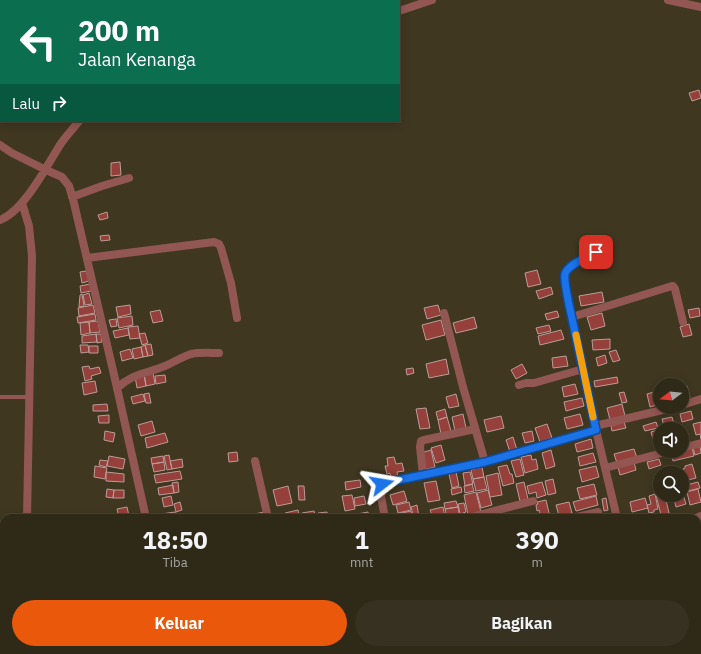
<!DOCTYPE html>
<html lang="id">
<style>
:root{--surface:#2f2918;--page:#373121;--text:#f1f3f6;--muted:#a7a6a2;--line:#4a4537;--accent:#ea580c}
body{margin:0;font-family:"IBM Plex Sans",sans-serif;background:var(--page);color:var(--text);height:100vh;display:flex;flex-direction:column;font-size:15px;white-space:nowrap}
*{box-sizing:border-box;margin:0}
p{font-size:13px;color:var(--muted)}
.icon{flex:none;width:22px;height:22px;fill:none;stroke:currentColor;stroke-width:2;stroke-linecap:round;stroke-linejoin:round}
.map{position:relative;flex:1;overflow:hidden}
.sheet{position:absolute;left:0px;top:514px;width:701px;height:140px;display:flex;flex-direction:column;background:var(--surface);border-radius:12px 12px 0 0;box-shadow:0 2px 10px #0003,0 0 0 1px var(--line)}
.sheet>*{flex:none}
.guide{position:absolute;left:0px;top:0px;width:400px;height:122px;box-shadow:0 2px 10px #0003,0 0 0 1px var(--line);background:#0b6e4f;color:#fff;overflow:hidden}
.needle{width:26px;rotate:254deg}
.tools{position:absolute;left:653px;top:378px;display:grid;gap:8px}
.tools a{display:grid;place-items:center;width:36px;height:36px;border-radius:50%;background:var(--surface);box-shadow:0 2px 10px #0003,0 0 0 1px var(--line);font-size:20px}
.pin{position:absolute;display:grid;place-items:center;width:34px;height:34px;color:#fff;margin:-17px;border-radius:8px;box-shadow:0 2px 6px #0006}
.me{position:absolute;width:44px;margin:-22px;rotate:76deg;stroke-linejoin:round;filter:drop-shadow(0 0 3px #0008)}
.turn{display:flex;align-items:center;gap:14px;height:84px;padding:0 12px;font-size:18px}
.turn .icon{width:52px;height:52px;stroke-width:2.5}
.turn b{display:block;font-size:28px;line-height:34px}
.then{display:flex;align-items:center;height:38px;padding:0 12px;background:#0003;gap:8px;font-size:15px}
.eta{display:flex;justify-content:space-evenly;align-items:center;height:68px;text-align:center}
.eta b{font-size:24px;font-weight:700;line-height:28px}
.primary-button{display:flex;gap:8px;margin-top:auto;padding:8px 12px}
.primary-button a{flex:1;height:46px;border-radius:24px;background:var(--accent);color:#fff;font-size:16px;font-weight:700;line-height:46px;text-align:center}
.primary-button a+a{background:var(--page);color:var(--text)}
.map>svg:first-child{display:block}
.building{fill:#95403a;stroke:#bc9c98}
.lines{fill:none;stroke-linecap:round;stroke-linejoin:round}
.lane{stroke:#925752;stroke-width:4}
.street{stroke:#925752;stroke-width:8}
.route-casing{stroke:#114b97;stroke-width:10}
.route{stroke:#1a73e8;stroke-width:7}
.slow{stroke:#f59e0b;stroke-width:7}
</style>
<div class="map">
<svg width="701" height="654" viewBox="0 0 701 654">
<rect width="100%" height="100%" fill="#3f3720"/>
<!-- building -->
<path class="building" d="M 699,90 L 701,98 L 692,101 L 689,93 Z
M 120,162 L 121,175 L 111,176 L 111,163 Z
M 107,212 L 108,218 L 100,220 L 98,215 Z
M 109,235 L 110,240 L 101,241 L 100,236 Z
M 537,270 L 541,284 L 528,287 L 525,273 Z
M 86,271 L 89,281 L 82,283 L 80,272 Z
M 90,284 L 91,291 L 81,293 L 80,286 Z
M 551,287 L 553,294 L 539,299 L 536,291 Z
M 602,292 L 604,302 L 581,306 L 579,296 Z
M 89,293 L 92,304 L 85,305 L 83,295 Z
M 82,294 L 84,306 L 79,307 L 80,295 Z
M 93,305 L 95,313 L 79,316 L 78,308 Z
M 130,305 L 131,314 L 118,317 L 116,307 Z
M 438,305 L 441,315 L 427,319 L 424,308 Z
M 699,308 L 700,316 L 690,318 L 688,310 Z
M 160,310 L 163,321 L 153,323 L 150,312 Z
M 557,311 L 559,317 L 547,320 L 545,314 Z
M 602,313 L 605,326 L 591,330 L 587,317 Z
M 95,314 L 96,320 L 78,323 L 77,317 Z
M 132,316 L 133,325 L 119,328 L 117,318 Z
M 474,317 L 477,328 L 456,333 L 453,323 Z
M 116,319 L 117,326 L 111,327 L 109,320 Z
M 441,320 L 445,335 L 426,340 L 422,325 Z
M 98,321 L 100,332 L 90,333 L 89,322 Z
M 89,322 L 90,333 L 81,335 L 80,323 Z
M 689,324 L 692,335 L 683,337 L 680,327 Z
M 549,325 L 551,331 L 538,334 L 536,328 Z
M 138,326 L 140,338 L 130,339 L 128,327 Z
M 128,328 L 129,335 L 115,338 L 113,331 Z
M 561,330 L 564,339 L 540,345 L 538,336 Z
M 145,333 L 148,343 L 142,345 L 139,334 Z
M 96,334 L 97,342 L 82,343 L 82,336 Z
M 96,334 L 101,334 L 102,342 L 97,343 Z
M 610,339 L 610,349 L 593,350 L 592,340 Z
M 151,344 L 153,355 L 148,356 L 145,345 Z
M 80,345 L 88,345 L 89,352 L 81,353 Z
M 145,345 L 148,356 L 143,357 L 141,347 Z
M 89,346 L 98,346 L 98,353 L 89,353 Z
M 141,347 L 143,357 L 134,359 L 132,349 Z
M 130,349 L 133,358 L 122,361 L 120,352 Z
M 616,350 L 620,360 L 613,362 L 609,352 Z
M 605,355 L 607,363 L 598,366 L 596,358 Z
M 566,356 L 568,366 L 553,368 L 552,358 Z
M 446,359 L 449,374 L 429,378 L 426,364 Z
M 522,364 L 527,373 L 516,379 L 511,370 Z
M 89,366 L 90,369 L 99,367 L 101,373 L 91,376 L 92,379 L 85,381 L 82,367 Z
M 413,368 L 414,373 L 407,375 L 406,369 Z
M 153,372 L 155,384 L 146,386 L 144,374 Z
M 144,374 L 146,386 L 137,388 L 135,376 Z
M 165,375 L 166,382 L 156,384 L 155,376 Z
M 617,377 L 618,383 L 595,387 L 594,381 Z
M 95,381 L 97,392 L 84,395 L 82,383 Z
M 575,384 L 578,394 L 564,397 L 562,387 Z
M 687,386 L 690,397 L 682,400 L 682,387 Z
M 657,391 L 660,404 L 650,407 L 647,394 Z
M 624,392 L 627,402 L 622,403 L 619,393 Z
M 149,393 L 151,403 L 146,403 L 144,394 Z
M 143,394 L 145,401 L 133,404 L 131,397 Z
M 456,394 L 459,406 L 449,408 L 446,397 Z
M 582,398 L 584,406 L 566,411 L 564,402 Z
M 107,404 L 108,411 L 93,411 L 93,405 Z
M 622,404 L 625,416 L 610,420 L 607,408 Z
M 426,408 L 430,428 L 420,429 L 416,409 Z
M 445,409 L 447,417 L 438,420 L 436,412 Z
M 691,411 L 693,419 L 682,422 L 680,414 Z
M 463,414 L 466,428 L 455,431 L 452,417 Z
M 580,414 L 583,425 L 567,429 L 564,418 Z
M 109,415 L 109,423 L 99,423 L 98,416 Z
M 501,416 L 504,428 L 487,432 L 484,420 Z
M 447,417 L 451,431 L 441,434 L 438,420 Z
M 672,417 L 674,424 L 664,426 L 662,419 Z
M 152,421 L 155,432 L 141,436 L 138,425 Z
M 624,422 L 626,428 L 612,431 L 611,426 Z
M 656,422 L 658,428 L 645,431 L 643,426 Z
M 701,422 L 701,439 L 700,434 L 696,435 L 693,424 Z
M 547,424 L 552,438 L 540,442 L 535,428 Z
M 660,429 L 660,448 L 657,438 L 653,439 L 651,432 Z
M 105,431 L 115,433 L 113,442 L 104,440 Z
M 532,431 L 534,441 L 525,443 L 522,433 Z
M 165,433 L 168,442 L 147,448 L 145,438 Z
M 513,437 L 517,450 L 510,452 L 506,440 Z
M 591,439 L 593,448 L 577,452 L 575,444 Z
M 441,445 L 445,460 L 436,463 L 431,448 Z
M 700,446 L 701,453 L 695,455 L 693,448 Z
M 692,447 L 694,456 L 673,461 L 671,453 L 682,451 Z
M 634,449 L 637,458 L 617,463 L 614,454 Z
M 431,450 L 435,467 L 424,470 L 421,453 Z
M 551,450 L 555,466 L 546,469 L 542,453 Z
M 237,452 L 238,461 L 229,462 L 228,453 Z
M 593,453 L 596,462 L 580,466 L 578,457 Z
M 169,455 L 172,469 L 167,470 L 164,456 Z
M 531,455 L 532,460 L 536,459 L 538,469 L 525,473 L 521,457 Z
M 109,456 L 125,459 L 123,469 L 107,466 Z
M 163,456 L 164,462 L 152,464 L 151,458 Z
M 394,457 L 396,464 L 402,463 L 404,471 L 397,472 L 398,478 L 391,480 L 390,473 L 387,474 L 385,466 L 388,466 L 387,458 Z
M 182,459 L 183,467 L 172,469 L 170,461 Z
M 520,459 L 524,475 L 516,477 L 511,461 Z
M 659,459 L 661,465 L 649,469 L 647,462 Z
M 100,460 L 108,461 L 106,467 L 99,465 Z
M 164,462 L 165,470 L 154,472 L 152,464 Z
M 634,462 L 636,470 L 620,475 L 618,467 Z
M 692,464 L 696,478 L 688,480 L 687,476 L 685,476 L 683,469 L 685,468 L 685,466 Z
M 507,465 L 510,474 L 512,474 L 514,483 L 503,486 L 498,467 Z
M 95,466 L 107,468 L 105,479 L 94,477 Z
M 596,466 L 599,477 L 582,482 L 579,470 Z
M 482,467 L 484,477 L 473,479 L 471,470 Z
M 180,471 L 182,479 L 156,483 L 154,475 Z
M 106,472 L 124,474 L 124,482 L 106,481 Z
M 456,472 L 459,486 L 452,488 L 449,474 Z
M 470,472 L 473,484 L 465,486 L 463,473 Z
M 498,473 L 502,495 L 490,497 L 486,476 Z
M 484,477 L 487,489 L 476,491 L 473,479 Z
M 553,479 L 556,493 L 548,495 L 545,481 Z
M 360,480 L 361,487 L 346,490 L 345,482 Z
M 436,481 L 440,500 L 428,502 L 424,483 Z
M 178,482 L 179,492 L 174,493 L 172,483 Z
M 524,482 L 528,499 L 520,501 L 516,484 Z
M 542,482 L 546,495 L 537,498 L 536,492 L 529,494 L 527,486 Z
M 698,482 L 700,488 L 688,491 L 686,485 Z
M 472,484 L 474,491 L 465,493 L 464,486 Z
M 594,484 L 597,495 L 580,499 L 577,488 Z
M 173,485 L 174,493 L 159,495 L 158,488 Z
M 288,486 L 292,503 L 277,506 L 273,490 Z
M 298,486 L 304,486 L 305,500 L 299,500 Z
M 684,486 L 686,494 L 683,494 L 686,504 L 676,507 L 673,495 L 682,495 L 682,487 Z
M 461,487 L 462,492 L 452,495 L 451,489 Z
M 107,489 L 114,490 L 113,498 L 106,497 Z
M 698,489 L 701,502 L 690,505 L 687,492 Z
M 114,490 L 124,490 L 124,498 L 113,498 Z
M 488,490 L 492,505 L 481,508 L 477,493 Z
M 404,491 L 407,501 L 393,505 L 390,495 Z
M 476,492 L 481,512 L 468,515 L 464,495 Z
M 655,494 L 658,509 L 654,510 L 654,512 L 649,513 L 647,505 L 651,504 L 649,496 Z
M 660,494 L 660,495 L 667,495 L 668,500 L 666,500 L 669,513 L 661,515 L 656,495 Z
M 352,495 L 355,509 L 345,511 L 342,496 Z
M 171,496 L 173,505 L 164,507 L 162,498 Z
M 364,496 L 366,504 L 355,506 L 354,498 Z
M 596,496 L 598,505 L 576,511 L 573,502 Z
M 606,498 L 608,510 L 604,511 L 602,499 Z
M 645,498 L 648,508 L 632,512 L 630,502 Z
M 546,500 L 550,517 L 541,518 L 539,510 L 537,511 L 536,505 L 538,504 L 537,502 Z
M 456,501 L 458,507 L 445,509 L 444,503 Z
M 180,502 L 182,510 L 176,512 L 174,504 Z
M 409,502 L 411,510 L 398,513 L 396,505 Z
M 569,502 L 572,513 L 559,516 L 556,505 Z
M 464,503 L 466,512 L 460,514 L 458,504 Z
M 417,505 L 419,517 L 414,518 L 411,507 Z
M 127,507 L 129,516 L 119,518 L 117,509 Z
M 443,507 L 445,518 L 436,518 L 436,514 L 432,515 L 430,510 Z
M 458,507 L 460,518 L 447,518 L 445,509 Z
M 298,510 L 300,518 L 286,518 L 285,513 Z
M 314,511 L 316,517 L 303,518 L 302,513 Z
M 411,511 L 412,518 L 398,518 L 397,514 Z
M 175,512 L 177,518 L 162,518 L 161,514 Z
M 264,512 L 265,518 L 251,518 L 250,515 Z
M 327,512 L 328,518 L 319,518 L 318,513 Z
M 368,512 L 369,518 L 353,518 L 352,515 Z
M 78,650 L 90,650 L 90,654 L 78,654 Z
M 390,650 L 403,650 L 403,652 L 391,654 Z
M 486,650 L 498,650 L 499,654 L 487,654 Z
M 518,650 L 525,650 L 526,654 L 513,654 L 513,651 Z
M 528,650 L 538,650 L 540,654 L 529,654 Z
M 684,650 L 695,650 L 696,653 L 685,654 Z"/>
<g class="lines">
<!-- lane -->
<path class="lane" d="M 0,397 L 29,397"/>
<!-- street -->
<path class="street" d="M 668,0 L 701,7
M 399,11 L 432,0
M 0,145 L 12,153 L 46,170 L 62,177 L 69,186 L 73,199 L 115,379 L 146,518
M 72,197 L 102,186 L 129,178
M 22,203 L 29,226 L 32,256 L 27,518
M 0,220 C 24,211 46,167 60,145 C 65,137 73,129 79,121
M 596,252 L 570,266 L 565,274 L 565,283 L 595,426 L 617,518
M 87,258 L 214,242 L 219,244 L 221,248 L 231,283 L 237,318
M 444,313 L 463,387 L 485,462
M 572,317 L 672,286 L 673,286 L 675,289 L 683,322
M 519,385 L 526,383 L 534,383 L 583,369
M 117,388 C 133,373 146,374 165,366 C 174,362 182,357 191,354 C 200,352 210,353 219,353
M 682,405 L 701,399
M 595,426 L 675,407
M 682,448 L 701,443
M 255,461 L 268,518
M 605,468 L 670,451
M 423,475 L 420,447 L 421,441 L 424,440 L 475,429
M 385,518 L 380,491 L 382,484 L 387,482 L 485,462 L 596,430
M 467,518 L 533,501
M 573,518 L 598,512
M 696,518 L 701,516
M 0,554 L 4,552
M 697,632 L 701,631
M 176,650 L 177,654
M 298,650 L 299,654
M 415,650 L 416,654
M 504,650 L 505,654
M 543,650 L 544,654
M 647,650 L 648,654
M 613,654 L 627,650"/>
</g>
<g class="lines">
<!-- route casing -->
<g class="route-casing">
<path id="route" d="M 382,484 L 399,480 L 485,462 L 596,430 L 568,300 C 567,293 564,282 565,274 C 567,265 588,257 596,252"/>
</g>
<!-- route -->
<use href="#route" class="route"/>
<!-- slow -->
<path class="slow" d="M 576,335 L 593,417"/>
</g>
</svg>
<div class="tools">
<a><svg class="needle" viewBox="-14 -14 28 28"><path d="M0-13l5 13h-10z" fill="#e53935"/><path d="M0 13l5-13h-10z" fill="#a7a6a2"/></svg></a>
<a><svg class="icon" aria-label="sound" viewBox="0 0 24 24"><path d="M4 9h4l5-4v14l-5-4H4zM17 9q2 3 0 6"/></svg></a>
<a><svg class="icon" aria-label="search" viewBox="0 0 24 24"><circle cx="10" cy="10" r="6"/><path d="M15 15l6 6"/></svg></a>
</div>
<div class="pin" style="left:596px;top:252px;background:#d93025"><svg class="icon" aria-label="arrive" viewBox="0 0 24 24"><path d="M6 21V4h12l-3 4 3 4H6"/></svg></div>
<svg class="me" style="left:382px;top:484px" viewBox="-20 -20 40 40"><path d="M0-17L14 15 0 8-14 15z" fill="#1a73e8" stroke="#fff" stroke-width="4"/></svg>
<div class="guide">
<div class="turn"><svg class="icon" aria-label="left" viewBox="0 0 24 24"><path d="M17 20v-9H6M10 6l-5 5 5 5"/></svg><div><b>200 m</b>Jalan Kenanga</div></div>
<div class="then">Lalu<svg class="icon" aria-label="right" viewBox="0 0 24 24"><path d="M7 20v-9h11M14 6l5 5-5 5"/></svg></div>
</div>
<section class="sheet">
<div class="eta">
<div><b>18:50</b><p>Tiba</p></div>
<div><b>1</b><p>mnt</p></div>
<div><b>390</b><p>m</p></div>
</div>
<div class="primary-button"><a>Keluar</a><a>Bagikan</a></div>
</section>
</div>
